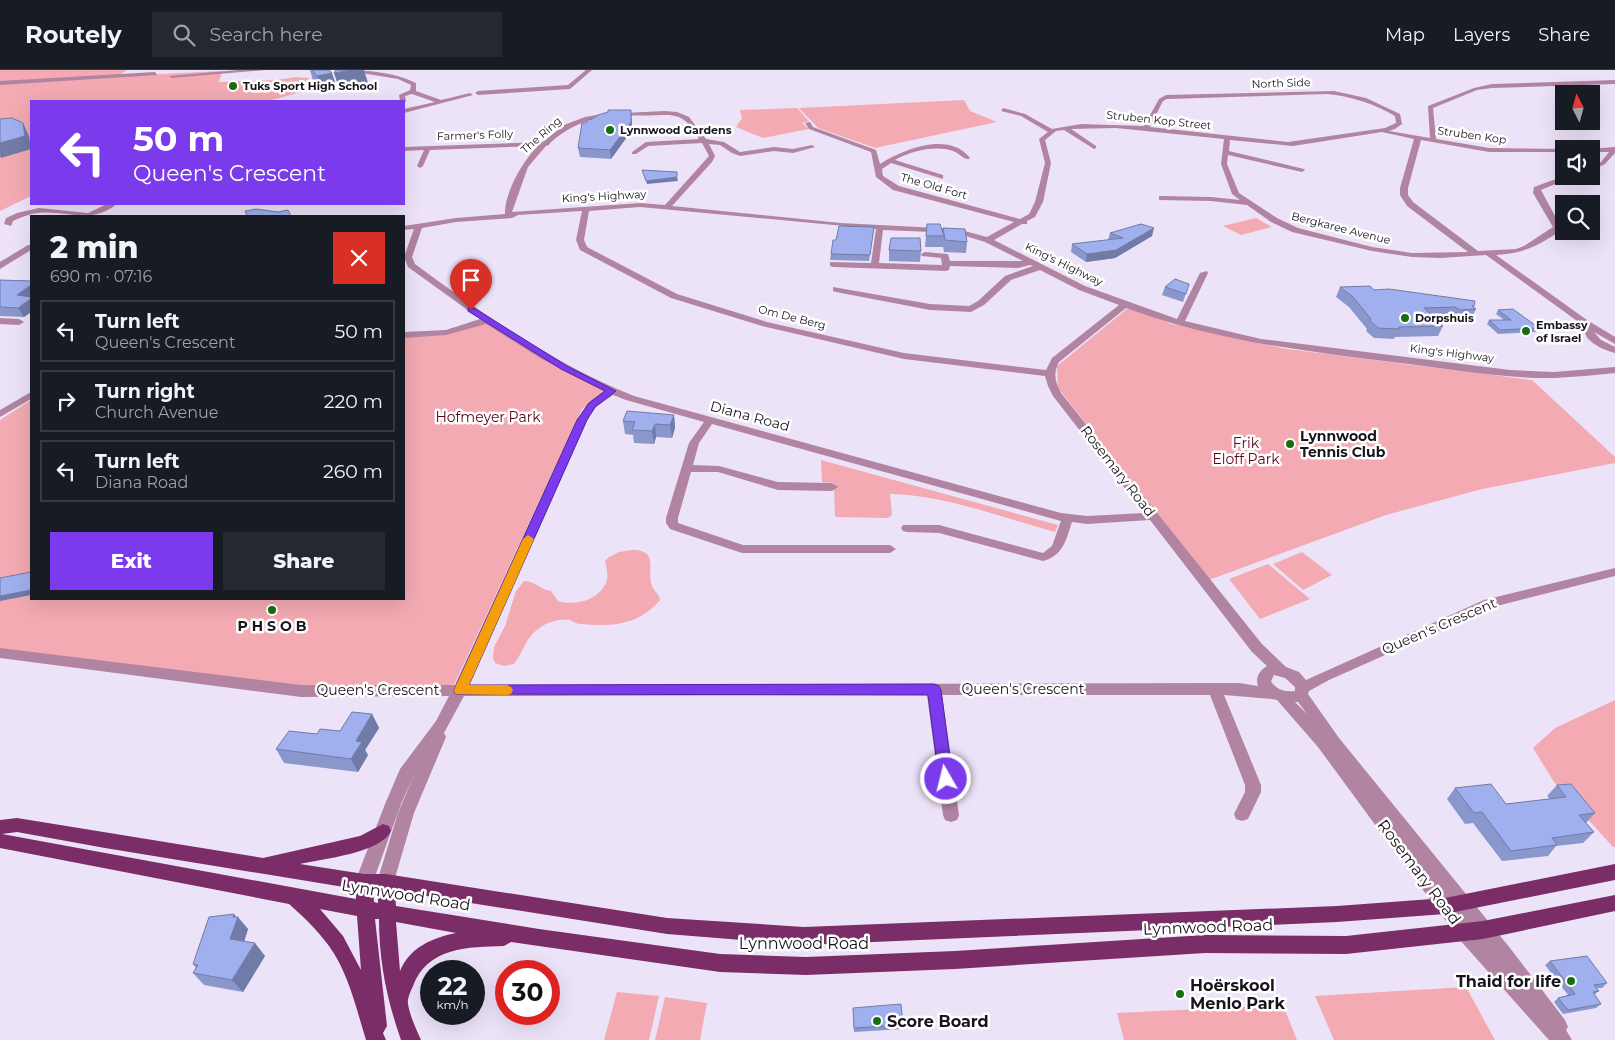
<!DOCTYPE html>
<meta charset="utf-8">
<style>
:root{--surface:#171b24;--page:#242831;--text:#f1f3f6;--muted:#9ea1a6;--line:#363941;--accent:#7c3aed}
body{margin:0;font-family:Montserrat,sans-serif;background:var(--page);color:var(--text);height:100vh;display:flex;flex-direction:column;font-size:19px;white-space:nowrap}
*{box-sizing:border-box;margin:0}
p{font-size:16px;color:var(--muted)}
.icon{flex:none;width:28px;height:28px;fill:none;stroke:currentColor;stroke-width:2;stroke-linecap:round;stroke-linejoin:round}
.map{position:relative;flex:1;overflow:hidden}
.drawer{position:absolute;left:30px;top:145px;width:375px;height:385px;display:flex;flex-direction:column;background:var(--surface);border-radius:0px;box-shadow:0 5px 20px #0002}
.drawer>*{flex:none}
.banner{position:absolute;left:30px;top:30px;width:375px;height:105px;border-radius:0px;box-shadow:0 5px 20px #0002;background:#7c3aed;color:#fff;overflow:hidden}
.needle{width:32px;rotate:354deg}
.buttons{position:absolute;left:1555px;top:15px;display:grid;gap:10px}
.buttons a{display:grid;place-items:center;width:45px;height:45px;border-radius:0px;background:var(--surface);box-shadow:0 5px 20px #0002;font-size:25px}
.speed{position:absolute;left:420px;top:890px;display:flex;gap:10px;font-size:25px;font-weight:700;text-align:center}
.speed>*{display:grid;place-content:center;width:65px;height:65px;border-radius:50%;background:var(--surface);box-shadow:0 5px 20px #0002;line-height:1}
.speed small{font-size:12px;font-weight:400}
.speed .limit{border:8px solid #d22;background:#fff;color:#111}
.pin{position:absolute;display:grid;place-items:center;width:42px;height:42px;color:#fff;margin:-51px -21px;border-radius:50% 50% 50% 0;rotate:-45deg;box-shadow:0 0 5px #0007}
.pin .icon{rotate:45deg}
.me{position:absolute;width:55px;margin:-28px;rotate:352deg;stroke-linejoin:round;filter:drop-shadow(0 0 4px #0008)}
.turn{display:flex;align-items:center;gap:18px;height:105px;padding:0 20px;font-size:22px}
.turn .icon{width:65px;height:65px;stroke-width:2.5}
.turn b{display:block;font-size:35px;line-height:42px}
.round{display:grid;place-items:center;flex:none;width:52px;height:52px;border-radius:0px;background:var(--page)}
.headline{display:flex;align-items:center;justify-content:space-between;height:85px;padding:0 20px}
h1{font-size:30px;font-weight:800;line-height:38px}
.primary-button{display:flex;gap:10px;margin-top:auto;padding:10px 20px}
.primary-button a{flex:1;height:58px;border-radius:0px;background:var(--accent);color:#fff;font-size:20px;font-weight:800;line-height:58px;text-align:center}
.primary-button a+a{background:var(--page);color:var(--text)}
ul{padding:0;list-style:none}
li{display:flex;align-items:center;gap:15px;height:62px;margin:0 10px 8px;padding:0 10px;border:2px solid var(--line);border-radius:0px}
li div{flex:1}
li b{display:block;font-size:19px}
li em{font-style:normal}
header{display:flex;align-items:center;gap:30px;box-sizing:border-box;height:70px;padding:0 25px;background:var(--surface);border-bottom:1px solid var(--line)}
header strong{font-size:24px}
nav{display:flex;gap:28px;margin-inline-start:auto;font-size:18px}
.search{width:350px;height:45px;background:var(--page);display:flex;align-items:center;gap:12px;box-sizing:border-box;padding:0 18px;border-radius:0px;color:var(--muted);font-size:19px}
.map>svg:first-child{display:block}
.green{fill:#f3aab2}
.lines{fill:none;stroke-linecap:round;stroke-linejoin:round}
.minor{fill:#b184a2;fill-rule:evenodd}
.major{fill:#7b2d67;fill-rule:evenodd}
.wall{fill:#8a97cd}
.shaded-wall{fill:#707ba7}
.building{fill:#a0b0ee;stroke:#707ba7}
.route{fill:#7c3aed;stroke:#51269a}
.slow{fill:#f59e0b}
.poi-dot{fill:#1a6c13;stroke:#fff;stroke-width:2}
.labels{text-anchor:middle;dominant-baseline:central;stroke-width:5;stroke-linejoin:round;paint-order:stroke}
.far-street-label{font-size:11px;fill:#18141c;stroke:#fff}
.far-poi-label{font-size:11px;font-weight:bold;fill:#18141c;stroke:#fff;text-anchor:start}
.street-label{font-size:14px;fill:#18141c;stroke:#fff}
.park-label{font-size:14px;fill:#5c001e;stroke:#fff}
.poi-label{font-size:14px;font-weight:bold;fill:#18141c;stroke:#fff;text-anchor:start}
.near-street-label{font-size:16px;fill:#18141c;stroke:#fff}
.near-poi-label{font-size:16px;font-weight:bold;fill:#18141c;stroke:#fff;text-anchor:start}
</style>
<header>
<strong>Routely</strong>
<div class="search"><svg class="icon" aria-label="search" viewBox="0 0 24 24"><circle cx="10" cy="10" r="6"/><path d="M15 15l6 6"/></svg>Search here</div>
<nav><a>Map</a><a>Layers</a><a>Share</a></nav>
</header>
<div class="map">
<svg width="1615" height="970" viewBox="0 0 1615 970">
<rect width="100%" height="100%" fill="#ede3f9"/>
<!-- green -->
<path class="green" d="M 0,0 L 127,0 L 118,6 L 222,1 L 219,12 L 276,10 L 296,7 L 309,8 L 312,19 L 268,31 L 31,31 L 31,126 L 0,141 Z
M 964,30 L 970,41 L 997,52 L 875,78 L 818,58 L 799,38 Z
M 797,38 L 809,51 L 802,53 L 809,59 L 763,68 L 736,57 L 742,48 L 740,40 Z
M 1256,148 L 1272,157 L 1241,165 L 1223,156 Z
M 1128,238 L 1172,254 L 1287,279 L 1532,310 L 1615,387 L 1615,393 L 1482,419 L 1386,445 L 1209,510 L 1058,318 L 1057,296 Z
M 487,250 L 611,321 L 582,339 L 454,615 L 311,621 L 0,584 L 0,350 L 31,330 L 31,529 L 404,529 L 404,264 L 437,265 Z
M 821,390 L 1058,455 L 1055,462 C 1003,448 945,425 890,424 L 892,445 L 888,448 L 835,447 L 834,413 L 822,412 Z
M 632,480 C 660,480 646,500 652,516 C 654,522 659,523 660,530 C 639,555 612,557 581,554 C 577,554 574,552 570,550 C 562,548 548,552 541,557 C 526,566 524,581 514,594 L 504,596 L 495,593 L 493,588 L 494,577 L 505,556 L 516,521 L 524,511 C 536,511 540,520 551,521 L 558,531 C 573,536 597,531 605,515 C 609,508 607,499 605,491 L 609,487 L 619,482 Z
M 1302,482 L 1332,505 L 1303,520 L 1273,494 Z
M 1268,494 L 1310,529 L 1260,549 L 1229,509 Z
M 1615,630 L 1615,777 L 1613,777 L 1554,712 L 1533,678 L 1555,658 Z
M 1466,917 L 1495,970 L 1334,970 L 1315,926 Z
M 617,922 L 659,926 L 649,970 L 604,970 Z
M 665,927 L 707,933 L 700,970 L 655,970 Z
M 1283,935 L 1297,970 L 1124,970 L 1117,943 Z"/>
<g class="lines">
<!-- minor -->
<path class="minor" d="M 238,0 L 266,0 L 172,8 L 169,6 Z
M 343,0 C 368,0 393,2 416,13 L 416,21 L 441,30 L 470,23 L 473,25 L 404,43 L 404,39 L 435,32 L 412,24 L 405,26 L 406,31 L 404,33 L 400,31 L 399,25 L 410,20 L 411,15 L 398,9 Z
M 586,0 L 592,0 L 570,19 L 478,25 L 475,23 L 478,21 L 568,15 Z
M 155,2 L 157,5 L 0,15 L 0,11 Z
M 1615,10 L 1615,14 L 1492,18 L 1477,20 L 1433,38 L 1436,69 L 1489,78 L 1566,79 L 1564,79 L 1564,82 L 1489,82 L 1421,70 L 1408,118 L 1408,125 L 1413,132 L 1478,181 L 1516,179 L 1524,176 L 1553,157 L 1533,123 L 1534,117 L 1564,106 L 1574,106 L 1541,120 L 1561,157 C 1558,164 1552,166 1546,170 C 1529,180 1515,184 1496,185 L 1587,250 L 1615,267 L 1615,274 L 1594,262 L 1601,270 L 1615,277 L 1615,283 C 1602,279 1583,272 1584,256 L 1486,185 L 1440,188 L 1412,187 L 1372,181 L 1292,162 L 1271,152 L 1247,135 L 1211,131 L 1159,130 L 1159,126 L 1162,126 L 1211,127 L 1240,130 L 1232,124 L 1221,94 L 1224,69 L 1116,58 L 1071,59 L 1096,76 L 1096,78 L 1094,79 L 1064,60 L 1056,61 L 1045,70 L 1051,93 L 1043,132 L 1035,147 L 1027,151 L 1027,154 L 1022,154 L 994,170 L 1085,216 L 1177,249 L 1200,203 L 1207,201 L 1208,203 L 1185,251 L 1261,269 L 1510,300 L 1554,302 L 1615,297 L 1615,303 C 1595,305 1575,307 1555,308 C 1501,309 1446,298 1392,292 C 1302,281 1212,270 1126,238 L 1059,292 C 1053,303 1055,312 1061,323 L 1262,574 L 1286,597 L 1299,602 L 1306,610 L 1484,530 L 1615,498 L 1615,506 L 1493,537 L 1329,610 L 1309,621 L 1308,624 L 1339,668 L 1510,878 L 1565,950 L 1568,957 L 1566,960 L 1572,970 L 1549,970 L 1459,869 L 1318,677 L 1277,630 L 1272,629 L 1224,625 L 1261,715 L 1261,722 L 1248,749 L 1242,751 L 1236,749 L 1234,744 L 1245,722 L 1245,715 L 1210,625 L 942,625 L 959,745 L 957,750 L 951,752 L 945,750 L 943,745 L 927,625 L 464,626 L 444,663 L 446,667 L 414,743 L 392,818 L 386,820 L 380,818 L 377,812 L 398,743 L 414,705 L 401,734 L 373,812 L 370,818 L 364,820 L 358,818 L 355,812 L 385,734 L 400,699 L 436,651 L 449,626 L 301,627 L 0,588 L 0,578 L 301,615 L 455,615 L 577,350 L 588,333 L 604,321 L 540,288 L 486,254 L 446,265 L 404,268 L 404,262 L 446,260 L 480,249 L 408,197 L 404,187 L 414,159 L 404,160 L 404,156 L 456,148 L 505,144 C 504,124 523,90 538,76 L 430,80 L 423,96 L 420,98 L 417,96 L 424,80 L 404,81 L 404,77 L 543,72 L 564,55 L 585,47 L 602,44 L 665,41 L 677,42 L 689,47 L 706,69 L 724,72 L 740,82 L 774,77 L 793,79 L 812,75 L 815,77 L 793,83 L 774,81 L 740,86 L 732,83 L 720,75 L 709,74 L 715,86 L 712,92 L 672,136 L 841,153 L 957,159 L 987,167 L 1014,152 L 893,120 L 876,107 L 871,82 L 809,59 L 805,53 L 810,52 L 813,57 L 876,80 L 880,94 C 904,79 949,61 970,88 L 969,89 C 963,90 960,83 953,81 C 935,75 911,81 895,90 L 943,105 L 943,109 L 891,93 L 882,99 L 883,106 L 899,116 L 1020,149 L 1029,144 L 1035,132 L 1045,93 L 1039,69 L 1048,62 L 1021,46 L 1001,41 L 1003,38 L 1025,44 L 1052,59 L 1081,54 L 1144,56 L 1159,29 L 1166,25 L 1334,21 L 1366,28 L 1400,44 L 1402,54 L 1395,59 L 1389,61 L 1430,68 L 1428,36 L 1474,18 L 1492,14 ZM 1327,24 C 1350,26 1375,34 1395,46 L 1396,53 L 1385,58 L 1288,72 L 1150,57 L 1163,31 L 1167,29 ZM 665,45 C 686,45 688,54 699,69 L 646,72 L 632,82 L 632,84 L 636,84 L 648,76 L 702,73 L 709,86 L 665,135 L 640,133 L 512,142 L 528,97 L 546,76 L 549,75 L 550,73 C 587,40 619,47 665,45 ZM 1382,62 L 1414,69 L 1400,118 L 1400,125 L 1407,136 L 1468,182 L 1412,183 L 1372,177 L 1298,158 L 1277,148 L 1239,123 L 1227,94 L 1228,85 L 1302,102 L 1305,100 L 1304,99 L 1229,81 L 1230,70 L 1293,76 ZM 640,137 L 876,159 L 871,193 L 830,192 L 830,196 L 833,197 L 946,201 L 949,200 L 950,196 L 1018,198 L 1030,195 L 1033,196 L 1005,206 L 978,231 L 969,236 L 930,234 L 833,217 L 833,221 L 836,222 L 930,240 L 971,242 L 984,235 L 1011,210 L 1040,200 L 1079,220 L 1119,235 L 1052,288 L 1046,300 L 904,283 L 767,252 L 677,224 L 587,177 L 584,170 L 589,141 ZM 582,141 L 576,170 L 580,180 L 671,228 L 762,256 L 904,289 L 1045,306 L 1048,316 L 1053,326 L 1144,443 L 1087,446 L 1061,443 L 634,326 C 553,293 484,245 415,194 L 412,187 L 422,158 L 456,152 L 512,148 L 518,145 ZM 883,160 L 956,163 L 985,172 L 1023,191 L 950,191 L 948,184 L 925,182 L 921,184 L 922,186 L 941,188 L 942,195 L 879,193 ZM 613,325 L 626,330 L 704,352 L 689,373 L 666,448 L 666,453 L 670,459 L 742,483 L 890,483 L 896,479 L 890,475 L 743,475 L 678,453 L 678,448 L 691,402 L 718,402 L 778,420 L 832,421 L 838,417 L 832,413 L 778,412 L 719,396 L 693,395 L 699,373 L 712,354 L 1061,451 L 1052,476 L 1043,483 L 939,455 L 903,455 L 901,458 L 903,461 L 907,462 L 939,463 L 1043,491 C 1063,486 1066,470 1072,452 L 1087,454 L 1150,450 L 1252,582 L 1267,596 C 1260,600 1255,607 1258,616 L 1239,613 L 469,615 L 587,350 L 596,337 ZM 1274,605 L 1285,608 L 1295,617 L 1295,621 C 1285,622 1276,620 1271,611 ZM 1295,632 L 1298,632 L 1307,644 Z
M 1615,77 L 1615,83 L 1605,94 L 1591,101 L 1591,96 L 1601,92 L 1609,82 L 1591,82 L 1591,79 L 1589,79 Z
M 107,134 L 117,134 C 91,155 67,140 38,143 C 29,144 21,147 13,151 L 11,156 L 4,154 L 6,148 L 17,143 L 39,138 L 88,143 Z
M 28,175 L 31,175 L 31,180 L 0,199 L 0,192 Z
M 0,248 L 19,249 L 24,252 L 19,255 L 0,254 Z
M 31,322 L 31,329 L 0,347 L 0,340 Z"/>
<!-- major -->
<path class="major" d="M 17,748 L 263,788 L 360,766 L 383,754 L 389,756 L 391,761 C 381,783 322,789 300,794 L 364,804 L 386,804 L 667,848 L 804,857 L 1337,836 L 1445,828 L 1615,794 L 1615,810 L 1445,844 L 1337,852 L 804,875 L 667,864 L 395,821 L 396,836 L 539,859 L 720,884 L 806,887 L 955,881 L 1205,865 L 1346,866 L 1483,851 L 1615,825 L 1615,841 L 1483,869 L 1346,884 L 1205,883 L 955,899 L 806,905 L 720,902 L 511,872 L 504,876 C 469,877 427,877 413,916 C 411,921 407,928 408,934 C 410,946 416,959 421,970 L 401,970 C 387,930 379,892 379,849 L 375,849 L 387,956 L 383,963 L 386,970 L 366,970 C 356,938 349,904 329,876 C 318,861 304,847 289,834 L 0,778 L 0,750 ZM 17,762 L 105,778 L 356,819 L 356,829 L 2,764 ZM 373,820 L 378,820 L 378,833 L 374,832 ZM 320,839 L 357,846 L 361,900 L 343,866 ZM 396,852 L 456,863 C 432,868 410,877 400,901 Z"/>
</g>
<!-- wall -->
<path class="wall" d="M 310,0 L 329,0 L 338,21 L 323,23 L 314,14 Z
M 632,48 L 632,60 L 611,89 L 580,87 L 578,78 Z
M 927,154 L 942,161 L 943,158 L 967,172 L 966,183 L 944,182 L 943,176 L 943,177 L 925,177 Z
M 873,163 L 869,191 L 830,190 L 831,184 L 836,170 Z
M 1110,163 L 1152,166 L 1115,188 L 1086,192 L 1071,182 L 1072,174 L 1108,170 Z
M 889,180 L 921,181 L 920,192 L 889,191 Z
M 0,210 L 31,211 L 31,242 L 24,247 L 0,246 Z
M 1189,214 L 1183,232 L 1162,225 L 1165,217 Z
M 1340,217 L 1374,220 L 1474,236 L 1474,237 L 1476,239 L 1471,249 L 1455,250 L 1450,247 L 1434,247 L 1443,256 L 1438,266 L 1395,267 L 1394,269 L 1374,268 L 1366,261 L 1367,259 L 1349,237 L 1336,227 Z
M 1498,240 L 1539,258 L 1536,262 L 1498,264 L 1487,254 L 1489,250 L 1504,250 L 1496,244 Z
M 674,345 L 675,358 L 672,368 L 656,367 L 654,374 L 634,373 L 633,365 L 625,364 L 623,351 Z
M 372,644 L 379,658 L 365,680 L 368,685 L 358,702 L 284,693 L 276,679 L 340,661 Z
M 1557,715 L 1595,743 L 1586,753 L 1594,762 L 1583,773 L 1556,776 L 1548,786 L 1502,791 L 1473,753 L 1465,754 L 1447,729 L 1455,718 L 1506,734 L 1550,729 L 1547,726 Z
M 236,847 L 248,859 L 244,871 L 265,886 L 243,922 L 204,915 L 193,903 L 196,898 L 193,894 Z
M 1550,891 L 1607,913 L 1602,918 L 1597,918 L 1599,921 L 1594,925 L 1601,934 L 1596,938 L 1563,944 L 1554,932 L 1558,928 L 1568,925 L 1545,895 Z
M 853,938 L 903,955 L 903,959 L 854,962 Z"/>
<!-- shaded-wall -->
<path class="shaded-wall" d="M 353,0 L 364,0 L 369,16 L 340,21 L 334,3 Z
M 332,3 L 338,21 L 323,23 L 317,6 Z
M 631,40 L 632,60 L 611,89 L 610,80 Z
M 23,53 L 29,66 L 31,79 L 1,88 L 0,85 L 0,73 Z
M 677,107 L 678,111 L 647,114 L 646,111 Z
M 1154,158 L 1152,166 L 1115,188 L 1086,192 L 1087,184 Z
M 31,215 L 31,228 L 17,225 Z
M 31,229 L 31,242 L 24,247 L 18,238 Z
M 674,345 L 675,358 L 672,368 L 670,355 Z
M 655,354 L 656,367 L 654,374 L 652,361 Z
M 31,520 L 31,525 L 0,531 L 0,526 Z
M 372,644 L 379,658 L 365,680 L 368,685 L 358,702 L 351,689 L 356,671 Z
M 234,844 L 237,848 L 238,847 L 248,859 L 241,882 L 230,869 L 233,847 Z
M 255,873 L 265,886 L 243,922 L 232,910 Z"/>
<!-- building -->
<path class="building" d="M 312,0 L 329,0 L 332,3 L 317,6 Z
M 336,0 L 353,0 L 334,3 Z
M 608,40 L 631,40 L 631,52 L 610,80 L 578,78 L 582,53 L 586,53 L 587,50 L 592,49 L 598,45 L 608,42 Z
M 12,48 L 23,53 L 25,66 L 0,73 L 0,49 Z
M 642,100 L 677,102 L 677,107 L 646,111 Z
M 256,139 L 278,142 L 288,140 L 291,146 L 247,146 L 245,141 Z
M 927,154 L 940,154 L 944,166 L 926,166 Z
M 1141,154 L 1154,158 L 1116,180 L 1087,184 L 1072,174 L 1123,168 L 1110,163 Z
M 839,156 L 874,157 L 870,185 L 831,184 L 833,170 L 836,170 Z
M 943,158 L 965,159 L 967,172 L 945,170 Z
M 891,168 L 920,168 L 921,181 L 889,180 Z
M 1175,209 L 1189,214 L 1186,224 L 1165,217 Z
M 0,210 L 31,211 L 31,215 L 17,225 L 31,227 L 31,229 L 18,238 L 0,237 Z
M 1370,216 L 1374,220 L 1389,219 L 1475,231 L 1474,236 L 1472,236 L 1476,239 L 1460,240 L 1455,237 L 1424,238 L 1443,256 L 1399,257 L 1399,259 L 1378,258 L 1370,251 L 1371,249 L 1353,227 L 1340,217 Z
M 1513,239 L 1539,258 L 1500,260 L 1489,250 L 1511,250 L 1498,240 Z
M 627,341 L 674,345 L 670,355 L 655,354 L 652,361 L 632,360 L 635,352 L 623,351 Z
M 31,502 L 31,520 L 0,526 L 0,508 Z
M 352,642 L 372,644 L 356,671 L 362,672 L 351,689 L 276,679 L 289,661 L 317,664 L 320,659 L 340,661 Z
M 1491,714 L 1506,734 L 1566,727 L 1557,715 L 1571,714 L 1595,743 L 1579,745 L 1594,762 L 1552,768 L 1557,775 L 1511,781 L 1482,742 L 1474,743 L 1455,718 Z
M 234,844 L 233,847 L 238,847 L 230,869 L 255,873 L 232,910 L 193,903 L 198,895 L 193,894 L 209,847 Z
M 1587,886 L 1607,913 L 1594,915 L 1599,921 L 1593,922 L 1601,934 L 1568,940 L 1558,928 L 1575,924 L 1550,891 Z
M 901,934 L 903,955 L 854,958 L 853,938 Z"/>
<!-- route -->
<path class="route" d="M 468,238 L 474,238 L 567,296 L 616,321 L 595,337 L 587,350 L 469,615 L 934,614 L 939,616 L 941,620 L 953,709 L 951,713 L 946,715 L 941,713 L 939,709 L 928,625 L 455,624 L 454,620 L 577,350 L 589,333 L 605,321 L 561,299 L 468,241 Z"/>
<!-- slow -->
<path class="slow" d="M 528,465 L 534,469 L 469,615 L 507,615 L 511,617 L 513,620 L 511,624 L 507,625 L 455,624 L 454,620 L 523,469 Z"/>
<!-- markers -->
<g class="poi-dot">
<circle cx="233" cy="16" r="5"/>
<circle cx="610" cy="60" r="5"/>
<circle cx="1405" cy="248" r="5"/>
<circle cx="1526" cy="261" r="5"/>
<circle cx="1290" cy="374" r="5"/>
<circle cx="272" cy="540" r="5"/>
<circle cx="1571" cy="911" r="5"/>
<circle cx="1180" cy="924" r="5"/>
<circle cx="877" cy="951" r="5"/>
</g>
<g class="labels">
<!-- far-street labels -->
<g class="far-street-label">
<text transform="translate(1281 13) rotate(-2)">North Side</text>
<text transform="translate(1159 50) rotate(6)">Struben Kop Street</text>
<text transform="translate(475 65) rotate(-2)">Farmer's Folly</text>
<text transform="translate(541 65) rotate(-41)">The Ring</text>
<text transform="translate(1472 65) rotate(8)">Struben Kop</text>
<text transform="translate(934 116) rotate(16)">The Old Fort</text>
<text transform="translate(604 126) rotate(-3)">King's Highway</text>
<text transform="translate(1341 158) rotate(14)">Bergkaree Avenue</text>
<text transform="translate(1064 194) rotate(26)">King's Highway</text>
<text transform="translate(792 247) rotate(14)">Om De Berg</text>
<text transform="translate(1452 283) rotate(7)">King's Highway</text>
</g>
<!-- far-poi labels -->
<g class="far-poi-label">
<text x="243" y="16">Tuks Sport High School</text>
<text x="620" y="60">Lynnwood Gardens</text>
<text x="1415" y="248">Dorpshuis</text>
<text x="1536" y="255">Embassy<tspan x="1536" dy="13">of Israel</tspan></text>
</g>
<!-- street labels -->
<g class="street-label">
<text transform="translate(750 346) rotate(15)">Diana Road</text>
<text transform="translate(1118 401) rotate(52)">Rosemary Road</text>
<text transform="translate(1439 556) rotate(-23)">Queen's Crescent</text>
<text x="1023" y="619">Queen's Crescent</text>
<text x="378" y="620">Queen's Crescent</text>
</g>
<!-- park labels -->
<g class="park-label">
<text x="488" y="347">Hofmeyer Park</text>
<text x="1246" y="373">Frik<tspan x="1246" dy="16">Eloff Park</tspan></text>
</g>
<!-- poi labels -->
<g class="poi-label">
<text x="1300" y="366">Lynnwood<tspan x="1300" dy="16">Tennis Club</tspan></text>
<text x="272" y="556" text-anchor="middle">P H S O B</text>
</g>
<!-- near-street labels -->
<g class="near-street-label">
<text transform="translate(1419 802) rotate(53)">Rosemary Road</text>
<text transform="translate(406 825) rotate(9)">Lynnwood Road</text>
<text transform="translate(1208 857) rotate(-2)">Lynnwood Road</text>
<text x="804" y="873">Lynnwood Road</text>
</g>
<!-- near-poi labels -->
<g class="near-poi-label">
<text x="1561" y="911" text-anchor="end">Thaid for life</text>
<text x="1190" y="915">Hoërskool<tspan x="1190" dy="18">Menlo Park</tspan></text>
<text x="887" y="951">Score Board</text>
</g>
</g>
</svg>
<div class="buttons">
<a><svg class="needle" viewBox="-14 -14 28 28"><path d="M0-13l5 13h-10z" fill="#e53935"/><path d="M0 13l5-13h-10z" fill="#9ea1a6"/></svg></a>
<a><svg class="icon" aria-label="sound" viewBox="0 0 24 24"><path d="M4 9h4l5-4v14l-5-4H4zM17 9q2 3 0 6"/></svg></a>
<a><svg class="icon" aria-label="search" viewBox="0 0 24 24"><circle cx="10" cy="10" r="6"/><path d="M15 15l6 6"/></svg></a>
</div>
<div class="speed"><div>22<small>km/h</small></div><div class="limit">30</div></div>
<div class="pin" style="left:471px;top:240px;background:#d93025"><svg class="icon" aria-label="arrive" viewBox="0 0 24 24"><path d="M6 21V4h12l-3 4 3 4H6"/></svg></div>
<svg class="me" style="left:946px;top:709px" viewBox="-20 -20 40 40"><circle r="17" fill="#7c3aed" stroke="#fff" stroke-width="3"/><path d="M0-11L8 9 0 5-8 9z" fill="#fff"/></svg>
<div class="banner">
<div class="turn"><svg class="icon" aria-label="left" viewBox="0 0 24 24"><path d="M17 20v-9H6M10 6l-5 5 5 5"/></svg><div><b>50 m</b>Queen's Crescent</div></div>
</div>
<section class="drawer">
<div class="headline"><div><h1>2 min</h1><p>690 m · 07:16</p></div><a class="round" style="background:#d93025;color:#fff"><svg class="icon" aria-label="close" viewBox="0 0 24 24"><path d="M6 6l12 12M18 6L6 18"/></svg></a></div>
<ul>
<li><svg class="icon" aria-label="left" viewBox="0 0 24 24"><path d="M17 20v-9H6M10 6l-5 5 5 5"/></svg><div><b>Turn left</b><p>Queen's Crescent</p></div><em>50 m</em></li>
<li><svg class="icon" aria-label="right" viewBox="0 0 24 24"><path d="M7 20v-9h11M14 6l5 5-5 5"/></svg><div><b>Turn right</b><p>Church Avenue</p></div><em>220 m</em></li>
<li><svg class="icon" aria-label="left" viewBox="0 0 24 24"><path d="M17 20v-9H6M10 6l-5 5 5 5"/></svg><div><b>Turn left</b><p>Diana Road</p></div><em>260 m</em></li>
</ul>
<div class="primary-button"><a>Exit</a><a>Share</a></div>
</section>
</div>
